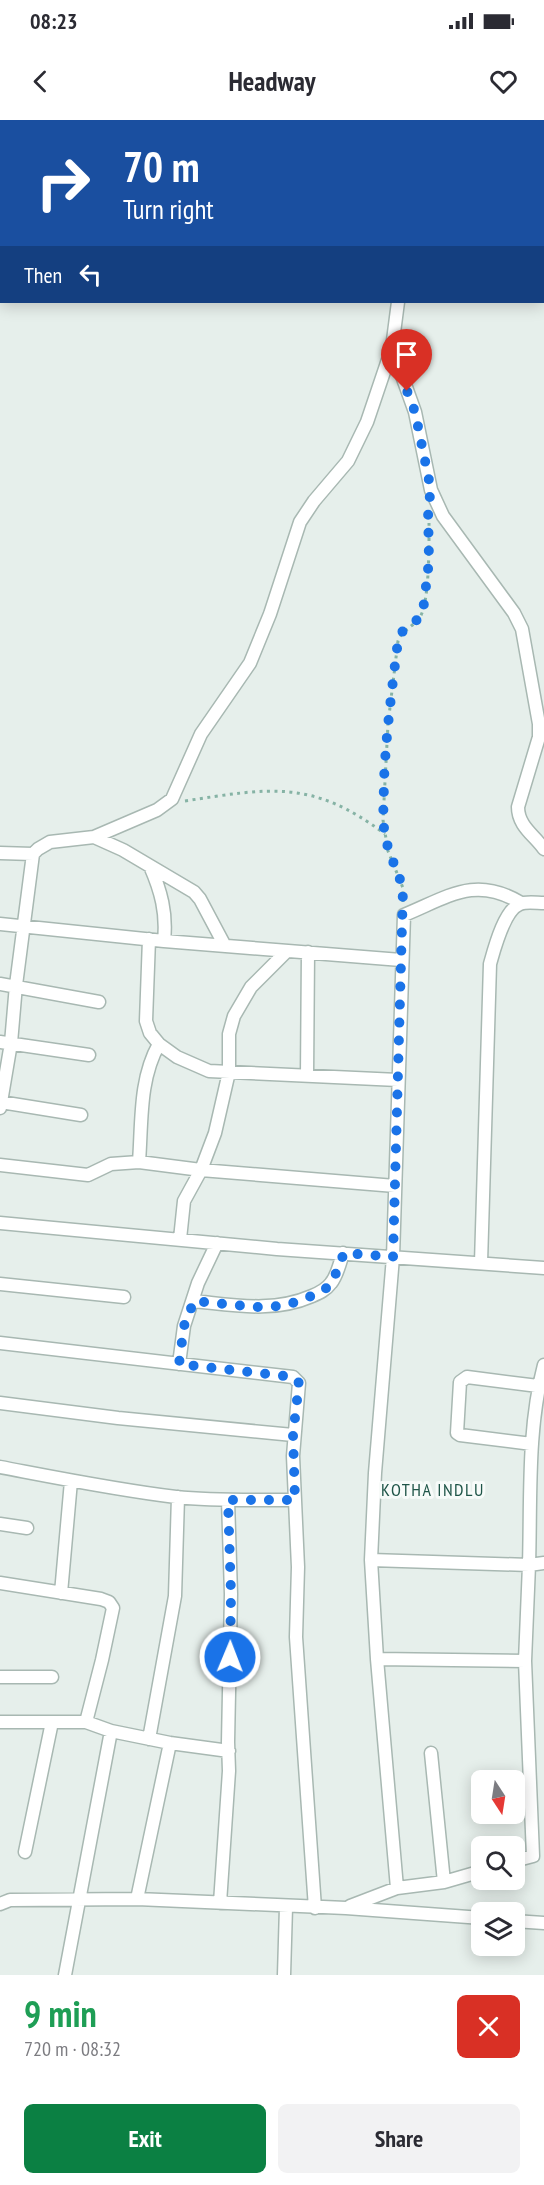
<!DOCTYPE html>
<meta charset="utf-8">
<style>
:root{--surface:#fff;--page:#f2f2f3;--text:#2b2b33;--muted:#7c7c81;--accent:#0b8043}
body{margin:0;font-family:"PT Sans Narrow",sans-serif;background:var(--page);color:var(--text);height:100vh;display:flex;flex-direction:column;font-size:22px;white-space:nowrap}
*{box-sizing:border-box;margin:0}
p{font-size:20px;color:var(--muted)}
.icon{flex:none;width:33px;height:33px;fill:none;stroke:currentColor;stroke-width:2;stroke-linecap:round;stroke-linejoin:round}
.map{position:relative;height:1855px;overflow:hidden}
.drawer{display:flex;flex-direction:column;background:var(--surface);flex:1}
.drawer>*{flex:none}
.guide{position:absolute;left:0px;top:0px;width:544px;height:183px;box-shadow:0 3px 15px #0003;background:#1a4fa0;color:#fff;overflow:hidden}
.needle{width:39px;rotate:168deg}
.buttons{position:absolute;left:471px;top:1650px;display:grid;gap:12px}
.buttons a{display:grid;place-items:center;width:54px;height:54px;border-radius:9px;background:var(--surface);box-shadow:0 3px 15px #0003;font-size:30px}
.pin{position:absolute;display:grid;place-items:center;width:51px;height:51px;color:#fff;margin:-62px -26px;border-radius:50% 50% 50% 0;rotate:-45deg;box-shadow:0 0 6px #0007}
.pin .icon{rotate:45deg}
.me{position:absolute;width:66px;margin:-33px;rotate:1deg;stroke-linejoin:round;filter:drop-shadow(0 0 4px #0008)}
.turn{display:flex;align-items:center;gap:21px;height:126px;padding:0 24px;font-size:27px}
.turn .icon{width:78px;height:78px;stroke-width:2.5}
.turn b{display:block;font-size:42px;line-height:51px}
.then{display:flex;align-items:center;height:57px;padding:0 24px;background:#0003;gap:12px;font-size:22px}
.round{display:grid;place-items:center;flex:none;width:63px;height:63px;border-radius:9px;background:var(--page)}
.overview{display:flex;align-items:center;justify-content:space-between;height:102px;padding:0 24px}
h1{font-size:36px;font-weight:600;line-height:45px;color:#1e9e55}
.button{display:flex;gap:12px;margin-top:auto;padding:12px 24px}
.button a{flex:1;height:69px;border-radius:9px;background:var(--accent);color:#fff;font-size:24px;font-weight:600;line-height:69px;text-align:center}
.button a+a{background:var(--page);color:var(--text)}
.status{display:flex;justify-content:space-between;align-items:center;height:42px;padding:0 30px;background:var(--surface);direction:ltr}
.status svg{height:16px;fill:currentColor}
header{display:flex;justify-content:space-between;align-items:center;height:78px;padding:0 24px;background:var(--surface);font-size:27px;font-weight:600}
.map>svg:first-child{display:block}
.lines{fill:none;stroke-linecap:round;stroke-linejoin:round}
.street-casing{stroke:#a8b8b2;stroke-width:15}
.path{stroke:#86b3a5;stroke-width:3;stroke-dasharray:3 4.5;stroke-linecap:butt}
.street{stroke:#fff;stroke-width:12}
.route{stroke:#1a73e8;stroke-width:10;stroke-dasharray:0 18}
.labels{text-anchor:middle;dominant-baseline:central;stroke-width:6;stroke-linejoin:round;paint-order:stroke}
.neighbourhood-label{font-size:18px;letter-spacing:1.5px;fill:#1f5548;stroke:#f7fbf9}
</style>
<div class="status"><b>08:23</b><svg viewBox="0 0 49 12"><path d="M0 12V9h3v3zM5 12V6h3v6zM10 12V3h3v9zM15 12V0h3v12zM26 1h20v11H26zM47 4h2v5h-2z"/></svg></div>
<header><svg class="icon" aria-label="back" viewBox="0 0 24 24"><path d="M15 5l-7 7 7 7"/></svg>Headway<svg class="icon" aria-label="heart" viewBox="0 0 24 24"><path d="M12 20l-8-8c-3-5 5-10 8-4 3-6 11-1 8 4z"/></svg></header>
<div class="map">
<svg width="544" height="1855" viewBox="0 0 544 1855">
<rect width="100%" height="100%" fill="#e6efeb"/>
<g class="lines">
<!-- street casing -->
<g class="street-casing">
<path id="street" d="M 399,0 L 399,2
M 392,228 L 415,292 L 431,370 L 443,396 L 514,493 L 522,509 L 539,604 L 539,617 L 518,687 C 518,706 534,715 544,729
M 94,717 L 123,730 L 194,772 L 200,779 L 225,826
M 0,733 L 33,734
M 150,746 C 161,771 167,793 164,821
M 0,804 L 164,821 L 401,840
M 149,819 L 146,901 L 150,913 L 159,924 L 177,937 L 209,951 L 398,960
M 0,864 L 99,882
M 0,922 L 89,935
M 307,956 L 308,832
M 0,982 L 81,995
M 0,988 L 11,923 L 16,865 L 33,734 L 38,729 L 50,722 L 94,717 L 157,690 L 172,679 L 201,614 L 250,543 L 270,494 L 300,402 L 314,381 L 348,341 L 367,302 L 392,228 L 398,182
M 139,1042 C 142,1002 139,959 159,924
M 0,1045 L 88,1055 L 111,1044 L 139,1042 L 201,1050 L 395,1066
M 0,1103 L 277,1129 L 544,1148
M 180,1119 L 184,1081 L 201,1050 L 215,1013 L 229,952 L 229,914 L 234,896 L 251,867 L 287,831
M 481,1143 L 490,844 C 494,830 504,790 520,784 C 526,781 537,783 544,783
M 0,1164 L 124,1177
M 193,1181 C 234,1185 273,1193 312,1176 C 319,1173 326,1170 331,1163 C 337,1156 340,1143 343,1133
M 0,1223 L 293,1257 L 299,1263 L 293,1336 L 298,1447 L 296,1517 L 315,1788
M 179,1244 L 184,1206 L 198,1163 L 217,1123
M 544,1245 C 527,1309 531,1379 529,1445 L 544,1443
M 0,1283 L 118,1298 L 293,1315
M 532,1324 L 460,1315 L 457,1313 L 460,1262 L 467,1257 L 538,1266
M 0,1347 C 58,1358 117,1370 176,1377 C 215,1381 256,1380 295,1380
M 0,1404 L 27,1408
M 371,1440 L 529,1445 L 525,1541 L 533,1736 L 514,1741
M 0,1463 L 101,1479 L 109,1482 L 113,1488 L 102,1540 L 86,1602
M 61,1473 L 71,1361
M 377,1539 L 525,1541
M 0,1557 L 52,1557
M 0,1602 L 86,1602 L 111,1611 L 170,1623 L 229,1631
M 149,1619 L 175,1476 L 178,1377
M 431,1633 L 444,1762
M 25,1732 L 52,1602
M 397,1768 L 377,1539 L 371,1440 L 375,1353 L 393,1137 L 404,795 C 448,777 475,755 521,783
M 137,1779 L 170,1623
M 220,1783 L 229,1651 L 228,1622 L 231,1474 L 228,1380
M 0,1784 L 10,1780 L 137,1779 L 346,1788 L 482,1798
M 350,1786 L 397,1768 L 444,1762 L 482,1751
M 514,1801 L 544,1803
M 65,1855 L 111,1611
M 284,1855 L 286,1787"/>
</g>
<!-- path -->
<path class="path" d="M 185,681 C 270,668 312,659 385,714
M 403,782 L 403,768 L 388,731 L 383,700 L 388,604 L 398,521 C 402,510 413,507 420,497 C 430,481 429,419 429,398"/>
<!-- street -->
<use href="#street" class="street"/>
</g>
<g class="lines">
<!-- route -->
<path class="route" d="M 230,1537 L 231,1474 L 228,1380 L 295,1380 L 293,1315 L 299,1263 L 293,1257 L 179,1244 L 184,1206 L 194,1181 L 256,1187 L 283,1186 L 302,1180 L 323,1171 L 332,1163 L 344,1133 L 393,1137 L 403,768 C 397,750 389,734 385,716 C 382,697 384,679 384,660 C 386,614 392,568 398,521 L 402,512 L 416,501 L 423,491 L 429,441 L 428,387 L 431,370 L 415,292 L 407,271"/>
</g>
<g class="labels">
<!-- neighbourhood labels -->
<g class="neighbourhood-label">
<text x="433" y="1369">KOTHA INDLU</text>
</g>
</g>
</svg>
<div class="buttons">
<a><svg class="needle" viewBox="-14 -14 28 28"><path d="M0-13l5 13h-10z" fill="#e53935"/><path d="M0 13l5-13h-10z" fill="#7c7c81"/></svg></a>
<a><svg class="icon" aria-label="search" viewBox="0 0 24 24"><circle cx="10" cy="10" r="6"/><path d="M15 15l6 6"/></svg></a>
<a><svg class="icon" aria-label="layers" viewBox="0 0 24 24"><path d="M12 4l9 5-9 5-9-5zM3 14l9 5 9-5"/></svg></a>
</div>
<div class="pin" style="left:407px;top:271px;background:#d93025"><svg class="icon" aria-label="arrive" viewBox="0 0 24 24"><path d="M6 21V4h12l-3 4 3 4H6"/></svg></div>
<svg class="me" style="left:230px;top:1537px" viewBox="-20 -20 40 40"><circle r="17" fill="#1a73e8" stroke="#fff" stroke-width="3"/><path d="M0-11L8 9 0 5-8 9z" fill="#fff"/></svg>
<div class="guide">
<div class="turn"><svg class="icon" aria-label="right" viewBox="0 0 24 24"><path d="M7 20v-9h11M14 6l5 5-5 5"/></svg><div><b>70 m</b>Turn right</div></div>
<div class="then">Then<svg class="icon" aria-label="left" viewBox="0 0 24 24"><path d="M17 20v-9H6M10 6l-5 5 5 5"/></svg></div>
</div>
</div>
<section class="drawer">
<div class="overview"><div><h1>9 min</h1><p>720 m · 08:32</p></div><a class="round" style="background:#d93025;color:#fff"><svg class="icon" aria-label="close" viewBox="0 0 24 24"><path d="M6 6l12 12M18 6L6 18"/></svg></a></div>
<div class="button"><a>Exit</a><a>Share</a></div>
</section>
